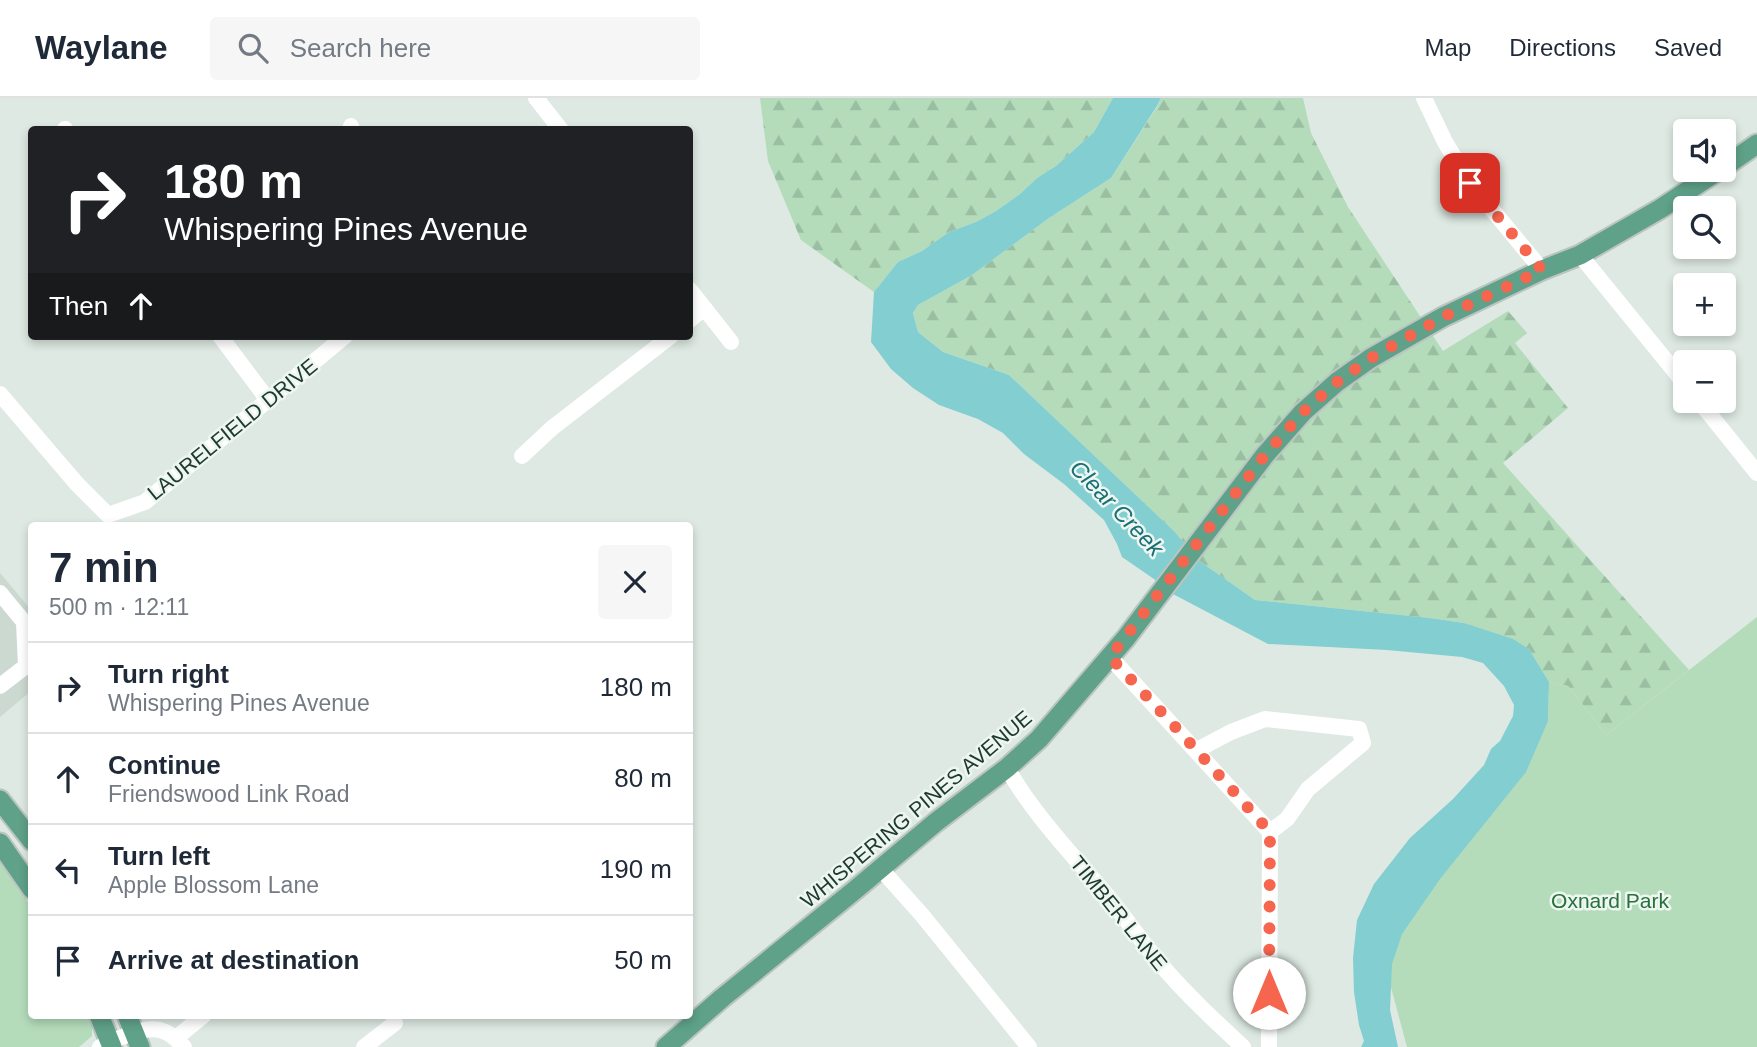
<!DOCTYPE html>
<meta charset="utf-8">
<style>
:root{--surface:#fff;--page:#f6f6f7;--text:#1f2937;--muted:#747a83;--line:#e0e1e3}
body{margin:0;font-family:Arial,sans-serif;background:var(--page);color:var(--text);height:100vh;display:flex;flex-direction:column;font-size:26px;white-space:nowrap}
*{box-sizing:border-box;margin:0}
p{font-size:23px;color:var(--muted)}
.icon{flex:none;width:38px;height:38px;fill:none;stroke:currentColor;stroke-width:2;stroke-linecap:round;stroke-linejoin:round}
.map{position:relative;flex:1;overflow:hidden}
.panel{position:absolute;left:28px;top:424px;width:665px;height:497px;display:flex;flex-direction:column;background:var(--surface);border-radius:7px;box-shadow:0 4px 10px #0003}
.panel>*{flex:none}
.top-card{position:absolute;left:28px;top:28px;width:665px;height:214px;border-radius:7px;box-shadow:0 4px 10px #0003;background:#202124;color:#fff;overflow:hidden}
.fabs{position:absolute;left:1673px;top:21px;display:grid;gap:14px}
.fabs a{display:grid;place-items:center;width:63px;height:63px;border-radius:7px;background:var(--surface);box-shadow:0 4px 10px #0003;font-size:35px}
.pin{position:absolute;display:grid;place-items:center;width:60px;height:60px;color:#fff;margin:-30px;border-radius:14px;box-shadow:0 4px 10px #0006}
.me{position:absolute;width:77px;margin:-38px;rotate:0deg;stroke-linejoin:round;filter:drop-shadow(0 0 5px #0008)}
.turn{display:flex;align-items:center;gap:24px;height:147px;padding:0 21px;font-size:32px}
.turn .icon{width:91px;height:91px;stroke-width:2.5}
.turn b{display:block;font-size:49px;line-height:60px}
.then{display:flex;align-items:center;height:66px;padding:0 21px;background:#0003;gap:14px;font-size:26px}
.round{display:grid;place-items:center;flex:none;width:74px;height:74px;border-radius:7px;background:var(--page)}
.summary{display:flex;align-items:center;justify-content:space-between;height:119px;padding:0 21px}
h1{font-size:42px;font-weight:600;line-height:52px}
ul{padding:0;list-style:none}
li{display:flex;align-items:center;gap:21px;height:91px;padding:0 21px;border-top:2px solid var(--line)}
li div{flex:1}
li b{display:block;font-size:26px}
li em{font-style:normal}
header{display:flex;align-items:center;gap:42px;box-sizing:border-box;height:98px;padding:0 35px;background:var(--surface);border-bottom:2px solid var(--line)}
header strong{font-size:33px}
nav{display:flex;gap:38px;margin-inline-start:auto;font-size:24px}
.search{width:490px;height:63px;background:var(--page);display:flex;align-items:center;gap:18px;box-sizing:border-box;padding:0 24px;border-radius:7px;color:var(--muted);font-size:26px}
.map>svg:first-child{display:block}
.built{fill:#cbd9d1}
.forest{fill:url(#forest-firs)}
.green{fill:#b4dcbb}
.water{fill:#82ced1}
.lines{fill:none;stroke-linecap:round;stroke-linejoin:round}
.major-casing{stroke:#bcc4c1;stroke-width:23}
.minor{stroke:#fff;stroke-width:16}
.major{stroke:#5fa189;stroke-width:19}
.route{stroke:#f6654e;stroke-width:12;stroke-dasharray:0 21.6}
.labels{text-anchor:middle;dominant-baseline:central;stroke-width:5;stroke-linejoin:round;paint-order:stroke}
.street-label{font-size:21px;fill:#1e392f;stroke:#edf6f0}
.park-label{font-size:21px;fill:#28713c;stroke:#edf6f0}
.water-label{font-size:23px;font-style:italic;fill:#187076;stroke:#edf6f0}
</style>
<header>
<strong>Waylane</strong>
<div class="search"><svg class="icon" aria-label="search" viewBox="0 0 24 24"><circle cx="10" cy="10" r="6"/><path d="M15 15l6 6"/></svg>Search here</div>
<nav><a>Map</a><a>Directions</a><a>Saved</a></nav>
</header>
<div class="map">
<svg width="1757" height="949" viewBox="0 0 1757 949">
<defs>
<pattern id="forest-firs" width="22" height="20" patternUnits="userSpaceOnUse" patternTransform="scale(1.75)"><rect width="22" height="20" fill="#b4dcbb"/><path d="M5 1l3.5 6h-7zM16 11l3.5 6h-7z" fill="#9abea1"/></pattern>
</defs>
<rect width="100%" height="100%" fill="#dde9e2"/>
<!-- built -->
<path class="built" d="M 0,475 L 32,513 L 31,593 L 0,619 Z"/>
<!-- forest -->
<path class="forest" d="M 760,0 L 1113,0 L 1094,34 L 1056,68 L 1037,80 L 1020,96 L 996,113 L 976,124 L 949,134 L 922,153 L 898,164 L 874,194 L 801,142 L 768,63 Z
M 1161,0 L 1303,0 L 1311,35 L 1348,109 L 1443,253 L 1508,213 L 1527,235 L 1515,245 L 1568,310 L 1503,365 L 1689,572 L 1606,637 L 1568,588 L 1549,584 L 1529,551 L 1464,525 L 1430,520 L 1255,502 L 1198,462 L 1175,434 L 1009,277 L 943,254 L 918,234 L 913,215 L 918,207 L 972,177 L 1049,120 L 1111,80 L 1157,9 Z"/>
<!-- green -->
<path class="green" d="M 1757,519 L 1757,949 L 1407,949 L 1385,867 L 1413,804 L 1548,623 L 1549,584 L 1568,588 L 1606,637 Z
M 0,759 L 31,809 L 32,917 L 89,917 L 92,923 L 92,938 L 79,949 L 0,949 Z"/>
<!-- water -->
<path class="water" d="M 1113,0 L 1161,0 L 1157,8 L 1111,80 L 1049,120 L 972,177 L 918,207 L 913,215 L 918,234 L 943,254 L 1009,277 L 1175,434 L 1198,462 L 1255,502 L 1430,520 L 1464,525 L 1513,541 L 1529,551 L 1549,584 L 1548,623 L 1526,674 L 1440,781 L 1402,836 L 1392,866 L 1390,912 L 1398,949 L 1361,949 L 1364,943 L 1359,927 L 1354,894 L 1353,860 L 1357,822 L 1374,786 L 1410,740 L 1453,701 L 1484,667 L 1491,651 L 1500,643 L 1513,618 L 1514,607 L 1504,588 L 1483,565 L 1462,559 L 1387,552 L 1268,546 L 1171,495 L 1154,481 L 1122,459 L 1117,446 L 1104,422 L 1064,386 L 1024,356 L 1003,335 L 978,321 L 939,307 L 913,290 L 891,271 L 871,244 L 874,194 L 898,164 L 922,153 L 949,134 L 976,124 L 996,113 L 1020,96 L 1037,80 L 1056,68 L 1094,34 Z"/>
<g class="lines">
<!-- major casing -->
<g class="major-casing">
<path id="major" d="M 1724,69 L 1757,46
M 0,702 L 32,743
M 0,745 L 32,791
M 99,917 L 112,949
M 127,917 L 140,949
M 666,949 L 722,900 L 855,792 L 936,724 L 1007,670 L 1039,641 L 1126,540 L 1265,357 L 1303,314 L 1337,284 L 1371,260 L 1443,219 L 1542,172 L 1580,157 L 1660,111 L 1719,72"/>
</g>
<!-- minor -->
<path class="minor" d="M 536,0 L 561,32
M 1424,0 L 1445,44 L 1470,85 L 1542,172
M 351,28 L 352,32
M 65,31 L 65,32
M 1580,157 L 1685,286
M 690,192 L 731,244
M 690,222 L 704,210
M 220,238 L 268,302
M 0,296 L 77,386 L 108,417 L 145,404 L 345,238
M 1699,303 L 1757,375
M 522,358 L 552,330 L 671,238
M 0,495 L 24,524 L 26,568 L 0,588
M 1110,559 L 1270,734 L 1269,949
M 1197,652 L 1231,634 L 1265,621 L 1359,631 L 1363,645 L 1308,691 L 1287,721 L 1270,734
M 1007,670 C 1035,719 1074,758 1110,801 C 1128,823 1144,847 1163,869 C 1188,898 1215,923 1243,949
M 880,770 L 922,817 L 1029,949
M 176,940 L 204,917
M 100,949 C 110,943 120,940 130,936 C 155,927 167,930 184,949
M 364,949 L 395,925"/>
<!-- major -->
<use href="#major" class="major"/>
</g>
<g class="lines">
<!-- route -->
<path class="route" d="M 1269,895 L 1270,734 L 1181,635 L 1110,559 L 1265,357 L 1303,314 L 1337,284 L 1371,260 L 1443,219 L 1542,172 L 1470,85"/>
</g>
<g class="labels">
<!-- street labels -->
<g class="street-label">
<text transform="translate(232 331) rotate(-39)">LAURELFIELD DRIVE</text>
<text transform="translate(916 711) rotate(-40)">WHISPERING PINES AVENUE</text>
<text transform="translate(1119 815) rotate(51)">TIMBER LANE</text>
</g>
<!-- park labels -->
<g class="park-label">
<text x="1610" y="802">Oxnard Park</text>
</g>
<!-- water labels -->
<g class="water-label">
<text transform="translate(1117 410) rotate(46)">Clear Creek</text>
</g>
</g>
</svg>
<div class="fabs">
<a><svg class="icon" aria-label="sound" viewBox="0 0 24 24"><path d="M4 9h4l5-4v14l-5-4H4zM17 9q2 3 0 6"/></svg></a>
<a><svg class="icon" aria-label="search" viewBox="0 0 24 24"><circle cx="10" cy="10" r="6"/><path d="M15 15l6 6"/></svg></a>
<a>+</a>
<a>−</a>
</div>
<div class="pin" style="left:1470px;top:85px;background:#d93025"><svg class="icon" aria-label="arrive" viewBox="0 0 24 24"><path d="M6 21V4h12l-3 4 3 4H6"/></svg></div>
<svg class="me" style="left:1269px;top:895px" viewBox="-20 -20 40 40"><circle r="19" fill="#fff"/><path d="M0-13L10 11 0 6-10 11z" fill="#f6654e"/></svg>
<div class="top-card">
<div class="turn"><svg class="icon" aria-label="right" viewBox="0 0 24 24"><path d="M7 20v-9h11M14 6l5 5-5 5"/></svg><div><b>180 m</b>Whispering Pines Avenue</div></div>
<div class="then">Then<svg class="icon" aria-label="ahead" viewBox="0 0 24 24"><path d="M12 20V5M6 11l6-6 6 6"/></svg></div>
</div>
<section class="panel">
<div class="summary"><div><h1>7 min</h1><p>500 m · 12:11</p></div><a class="round"><svg class="icon" aria-label="close" viewBox="0 0 24 24"><path d="M6 6l12 12M18 6L6 18"/></svg></a></div>
<ul>
<li><svg class="icon" aria-label="right" viewBox="0 0 24 24"><path d="M7 20v-9h11M14 6l5 5-5 5"/></svg><div><b>Turn right</b><p>Whispering Pines Avenue</p></div><em>180 m</em></li>
<li><svg class="icon" aria-label="ahead" viewBox="0 0 24 24"><path d="M12 20V5M6 11l6-6 6 6"/></svg><div><b>Continue</b><p>Friendswood Link Road</p></div><em>80 m</em></li>
<li><svg class="icon" aria-label="left" viewBox="0 0 24 24"><path d="M17 20v-9H6M10 6l-5 5 5 5"/></svg><div><b>Turn left</b><p>Apple Blossom Lane</p></div><em>190 m</em></li>
<li><svg class="icon" aria-label="arrive" viewBox="0 0 24 24"><path d="M6 21V4h12l-3 4 3 4H6"/></svg><div><b>Arrive at destination</b></div><em>50 m</em></li>
</ul>
</section>
</div>
